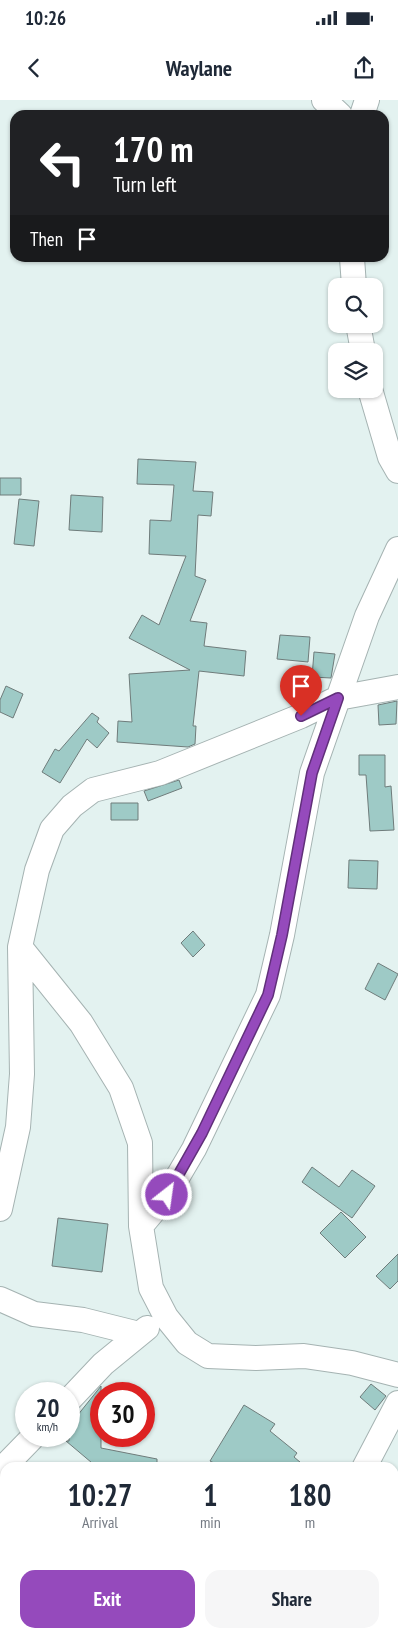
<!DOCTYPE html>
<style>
:root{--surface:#fff;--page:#f6f6f7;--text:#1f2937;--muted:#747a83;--accent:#954abc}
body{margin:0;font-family:"PT Sans Narrow",sans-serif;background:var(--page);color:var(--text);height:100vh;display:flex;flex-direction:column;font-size:19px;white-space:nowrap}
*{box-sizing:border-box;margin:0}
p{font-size:16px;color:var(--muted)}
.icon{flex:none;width:28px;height:28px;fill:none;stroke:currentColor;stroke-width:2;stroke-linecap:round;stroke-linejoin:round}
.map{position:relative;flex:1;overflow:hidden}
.side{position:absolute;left:0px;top:1362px;width:399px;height:176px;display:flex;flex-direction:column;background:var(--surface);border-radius:15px 15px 0 0;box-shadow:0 1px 4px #0004}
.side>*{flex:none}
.banner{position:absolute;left:10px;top:10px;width:379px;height:152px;border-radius:15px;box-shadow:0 1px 4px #0004;background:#202124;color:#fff;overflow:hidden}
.controls{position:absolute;left:328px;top:178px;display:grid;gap:10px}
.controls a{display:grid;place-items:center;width:55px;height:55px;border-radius:10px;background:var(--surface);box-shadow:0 1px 4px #0004;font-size:25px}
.speed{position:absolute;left:15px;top:1282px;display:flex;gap:10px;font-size:25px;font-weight:700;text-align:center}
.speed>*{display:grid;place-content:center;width:65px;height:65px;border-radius:50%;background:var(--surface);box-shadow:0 1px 4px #0004;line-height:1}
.speed small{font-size:12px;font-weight:400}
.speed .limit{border:8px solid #d22;background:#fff;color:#111}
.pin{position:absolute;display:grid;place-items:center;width:42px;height:42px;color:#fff;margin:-51px -21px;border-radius:50% 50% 50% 0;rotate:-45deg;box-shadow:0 0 5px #0007}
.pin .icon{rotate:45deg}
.me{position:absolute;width:55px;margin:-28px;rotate:30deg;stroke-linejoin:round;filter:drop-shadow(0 0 4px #0008)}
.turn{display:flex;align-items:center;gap:18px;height:105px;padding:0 20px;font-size:22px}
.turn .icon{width:65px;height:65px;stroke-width:2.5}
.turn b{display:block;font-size:35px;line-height:42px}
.then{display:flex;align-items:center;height:48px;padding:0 20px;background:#0003;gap:10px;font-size:19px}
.eta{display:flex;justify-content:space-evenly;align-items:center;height:85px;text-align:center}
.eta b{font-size:30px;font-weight:700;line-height:35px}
.button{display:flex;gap:10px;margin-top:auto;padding:10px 20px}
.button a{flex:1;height:58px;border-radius:15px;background:var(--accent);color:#fff;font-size:20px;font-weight:700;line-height:58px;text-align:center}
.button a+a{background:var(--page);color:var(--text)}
.status{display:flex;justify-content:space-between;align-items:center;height:35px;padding:0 25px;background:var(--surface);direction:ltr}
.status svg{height:14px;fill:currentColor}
header{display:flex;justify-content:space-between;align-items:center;height:65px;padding:0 20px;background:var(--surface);font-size:22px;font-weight:700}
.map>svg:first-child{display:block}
.building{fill:#9ecac6;stroke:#6f7c7b}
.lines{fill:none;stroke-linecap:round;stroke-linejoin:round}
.minor-casing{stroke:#a5b3b2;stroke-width:26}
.minor{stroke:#fff;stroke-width:24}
.route-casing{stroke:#61307a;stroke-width:12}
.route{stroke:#954abc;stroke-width:9}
</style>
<div class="status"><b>10:26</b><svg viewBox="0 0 49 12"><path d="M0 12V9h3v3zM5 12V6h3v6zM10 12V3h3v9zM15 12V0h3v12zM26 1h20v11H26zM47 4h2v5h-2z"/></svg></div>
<header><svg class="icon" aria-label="back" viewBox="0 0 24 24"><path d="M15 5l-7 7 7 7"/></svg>Waylane<svg class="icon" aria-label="share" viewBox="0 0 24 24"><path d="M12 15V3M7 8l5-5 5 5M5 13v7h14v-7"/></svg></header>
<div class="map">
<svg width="398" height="1538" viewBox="0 0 398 1538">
<rect width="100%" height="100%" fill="#e3f2f0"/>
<!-- building -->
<path class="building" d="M 138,359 L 196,362 L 193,391 L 213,392 L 211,416 L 198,415 L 195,476 L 206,480 L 190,521 L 207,523 L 204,546 L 246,551 L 244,576 L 199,571 L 193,626 L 196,626 L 195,644 L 188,647 L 117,642 L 118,621 L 132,622 L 129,574 L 190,570 L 129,538 L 142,515 L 159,525 L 186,456 L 149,454 L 150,420 L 171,421 L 174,385 L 137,384 Z
M 0,378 L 21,378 L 21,395 L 0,395 Z
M 71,395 L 103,397 L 102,432 L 69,430 Z
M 19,399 L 39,401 L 34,446 L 14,444 Z
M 280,535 L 310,537 L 308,562 L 277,559 Z
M 314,552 L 335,554 L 331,578 L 312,577 Z
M 6,586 L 23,594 L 13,618 L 0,612 L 0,600 Z
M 397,601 L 396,624 L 379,625 L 378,605 Z
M 92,613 L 99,618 L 97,622 L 109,633 L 97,648 L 87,639 L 60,683 L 42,672 L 55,649 L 59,651 Z
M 359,655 L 385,655 L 385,687 L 391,686 L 394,730 L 370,731 L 366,675 L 359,675 Z
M 179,680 L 182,688 L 148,701 L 144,691 Z
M 111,703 L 138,703 L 138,720 L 111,720 Z
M 349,760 L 378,761 L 377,789 L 348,788 Z
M 193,831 L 205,845 L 193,857 L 181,843 Z
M 378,863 L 398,874 L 385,900 L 365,889 Z
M 312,1067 L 339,1087 L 352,1070 L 375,1086 L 352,1118 L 302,1082 Z
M 341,1112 L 366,1137 L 345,1158 L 320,1133 Z
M 58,1118 L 108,1124 L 102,1172 L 52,1166 Z
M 398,1154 L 398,1181 L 390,1189 L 376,1176 Z
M 371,1284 L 386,1296 L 375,1310 L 360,1297 Z
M 101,1286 L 101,1348 L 157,1359 L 157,1368 L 98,1368 L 66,1341 L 69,1341 L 69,1326 Z
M 244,1305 L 275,1324 L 270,1331 L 297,1353 L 294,1357 L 307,1368 L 224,1368 L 210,1361 Z"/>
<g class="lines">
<!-- minor casing -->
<g class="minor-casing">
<path id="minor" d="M 324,0 L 340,15
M 362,15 L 367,0
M 352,158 L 354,186
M 358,224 L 363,251
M 370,289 L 390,357 L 398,371
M 20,847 L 81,923 L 121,988 L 140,1043 L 141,1126 L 151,1188 L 166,1217 L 187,1243 L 208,1256 L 256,1258 L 304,1256 L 352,1263 L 398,1275
M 0,1109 L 18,1027 L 22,974 L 20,847 L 37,770 L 52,729 L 72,706 L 93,690 L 160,673 L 301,616 L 338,598 L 398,587
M 141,1126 L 167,1095 L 194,1049 L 268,895 L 282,835 L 312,673 L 367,516 L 398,449
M 0,1199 L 34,1214 L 83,1220 L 139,1234
M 69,1300 L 103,1264 L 147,1228
M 364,1368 L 398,1303
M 0,1371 L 34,1336
M 394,1491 L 398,1491
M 283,1538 L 289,1534"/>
</g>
<!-- minor -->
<use href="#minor" class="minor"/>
</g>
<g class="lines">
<!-- route casing -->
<g class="route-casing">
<path id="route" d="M 167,1095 L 202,1033 L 268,895 L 282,835 L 312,673 L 338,598 L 301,616"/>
</g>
<!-- route -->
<use href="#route" class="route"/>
</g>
</svg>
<div class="controls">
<a><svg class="icon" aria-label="search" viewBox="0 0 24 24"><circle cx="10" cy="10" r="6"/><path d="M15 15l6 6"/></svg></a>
<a><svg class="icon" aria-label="layers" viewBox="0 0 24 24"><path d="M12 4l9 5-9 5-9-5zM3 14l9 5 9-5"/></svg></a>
</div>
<div class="speed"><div>20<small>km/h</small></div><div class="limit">30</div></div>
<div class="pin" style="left:301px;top:616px;background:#d93025"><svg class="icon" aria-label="arrive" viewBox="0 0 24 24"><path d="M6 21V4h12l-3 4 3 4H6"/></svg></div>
<svg class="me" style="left:167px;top:1095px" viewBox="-20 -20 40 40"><circle r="17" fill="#954abc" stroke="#fff" stroke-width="3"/><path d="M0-11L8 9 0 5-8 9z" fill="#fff"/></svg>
<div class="banner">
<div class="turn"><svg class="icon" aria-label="left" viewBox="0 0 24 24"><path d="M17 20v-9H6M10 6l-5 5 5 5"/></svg><div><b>170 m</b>Turn left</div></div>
<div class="then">Then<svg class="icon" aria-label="arrive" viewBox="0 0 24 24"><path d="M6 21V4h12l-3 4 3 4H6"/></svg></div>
</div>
<section class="side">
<div class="eta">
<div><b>10:27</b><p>Arrival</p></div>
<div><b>1</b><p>min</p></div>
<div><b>180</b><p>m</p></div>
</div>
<div class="button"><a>Exit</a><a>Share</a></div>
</section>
</div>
